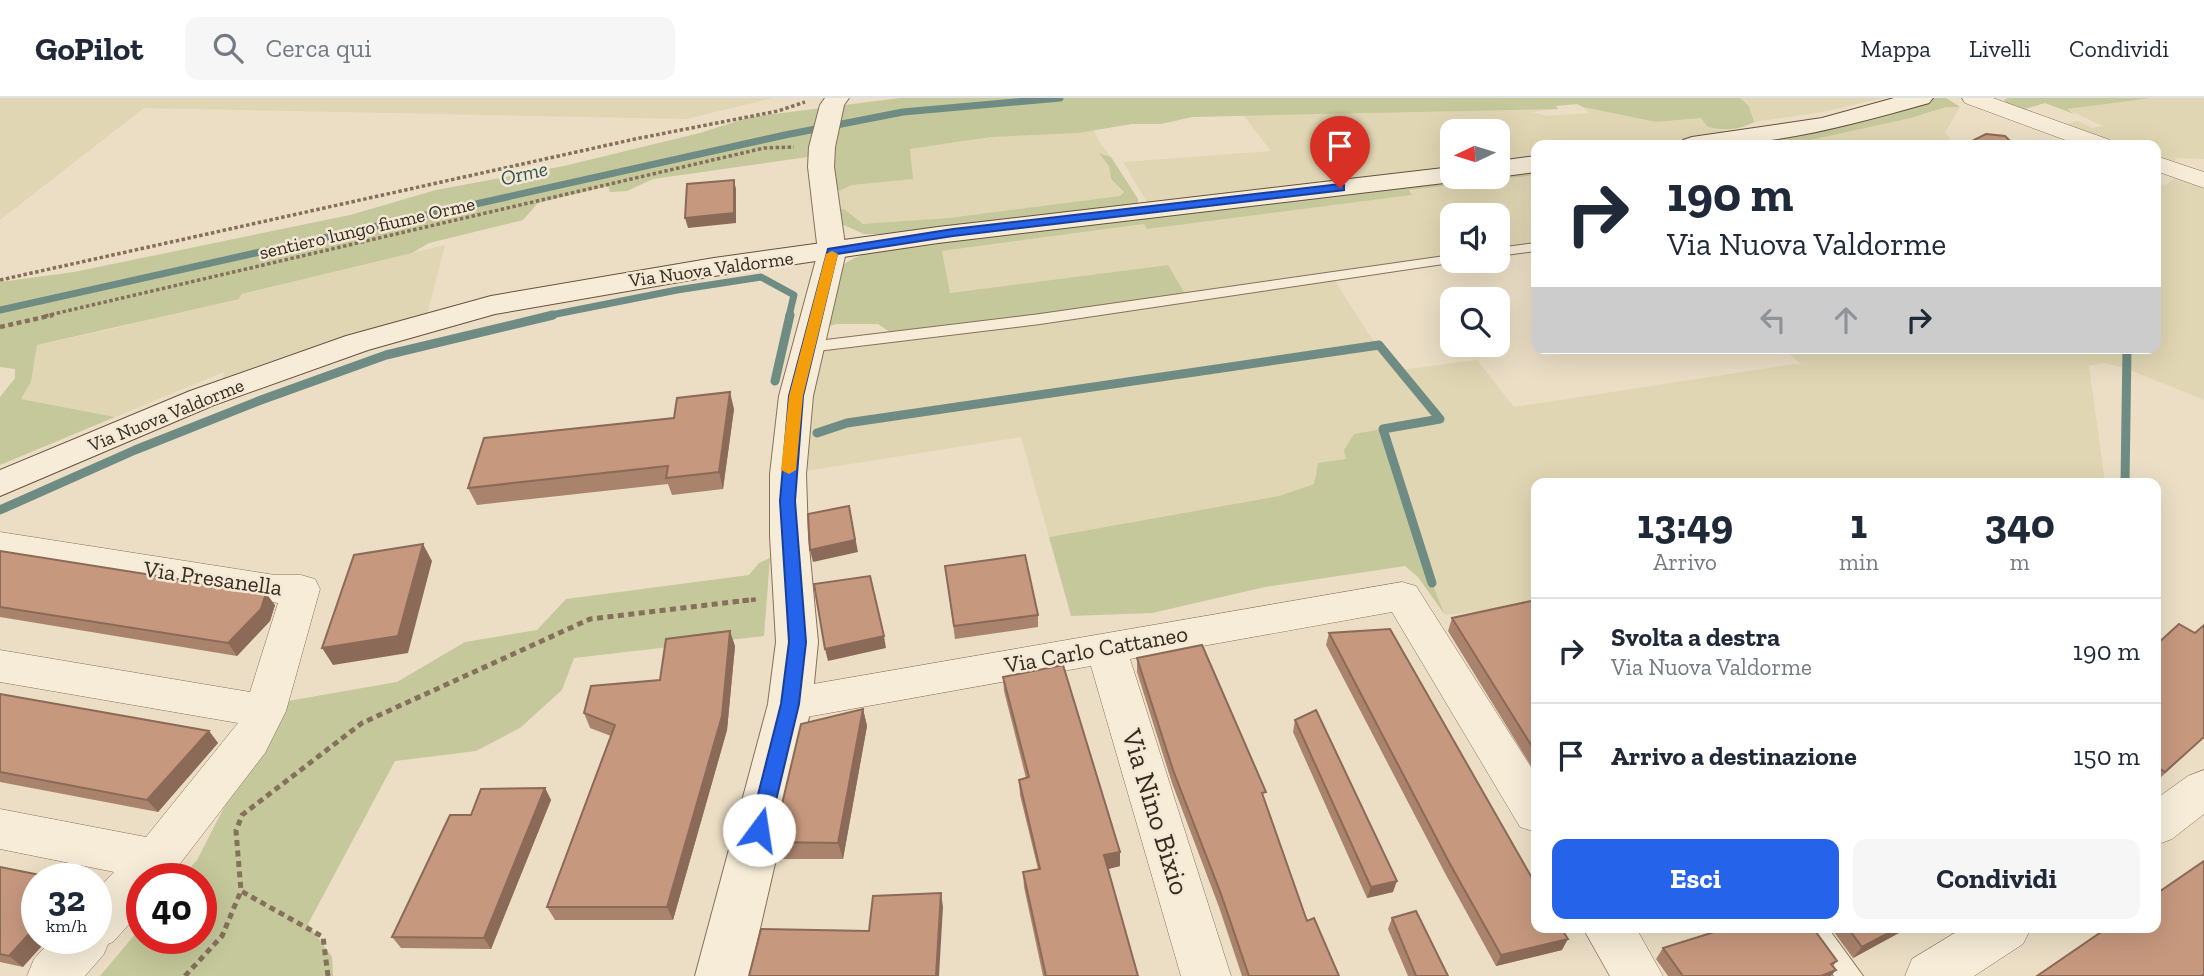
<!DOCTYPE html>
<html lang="it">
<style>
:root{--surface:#fff;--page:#f6f6f7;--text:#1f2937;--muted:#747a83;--line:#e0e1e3;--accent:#2563eb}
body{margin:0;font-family:"Zilla Slab",serif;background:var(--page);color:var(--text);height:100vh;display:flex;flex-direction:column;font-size:26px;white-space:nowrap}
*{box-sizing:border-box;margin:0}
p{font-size:23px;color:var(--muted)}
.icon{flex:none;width:38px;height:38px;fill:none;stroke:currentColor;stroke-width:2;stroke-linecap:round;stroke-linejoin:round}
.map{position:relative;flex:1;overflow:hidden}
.details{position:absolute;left:1531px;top:380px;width:630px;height:455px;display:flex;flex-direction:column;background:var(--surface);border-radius:14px;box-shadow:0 7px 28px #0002}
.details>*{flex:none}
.guide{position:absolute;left:1531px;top:42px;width:630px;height:214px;border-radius:14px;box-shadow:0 7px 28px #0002;background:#fff;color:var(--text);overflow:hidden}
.needle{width:46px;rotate:266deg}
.controls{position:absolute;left:1440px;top:21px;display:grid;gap:14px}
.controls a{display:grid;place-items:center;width:70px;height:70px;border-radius:14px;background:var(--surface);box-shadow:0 7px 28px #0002;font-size:35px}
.speed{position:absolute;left:21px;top:765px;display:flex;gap:14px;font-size:35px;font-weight:700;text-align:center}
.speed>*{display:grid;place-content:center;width:91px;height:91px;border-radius:50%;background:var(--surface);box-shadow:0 7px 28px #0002;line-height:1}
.speed small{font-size:18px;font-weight:400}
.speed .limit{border:10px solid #d22;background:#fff;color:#111}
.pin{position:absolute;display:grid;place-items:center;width:60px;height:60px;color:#fff;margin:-72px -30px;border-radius:50% 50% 50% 0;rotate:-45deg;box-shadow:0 0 7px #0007}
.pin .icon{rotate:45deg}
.me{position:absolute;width:77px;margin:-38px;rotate:14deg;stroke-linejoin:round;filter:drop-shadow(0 0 5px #0008)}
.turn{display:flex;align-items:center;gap:24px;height:147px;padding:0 21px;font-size:32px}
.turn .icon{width:91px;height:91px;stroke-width:2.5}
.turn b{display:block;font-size:49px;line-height:60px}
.lanes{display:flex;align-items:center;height:66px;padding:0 21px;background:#0003;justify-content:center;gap:35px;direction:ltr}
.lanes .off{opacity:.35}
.eta{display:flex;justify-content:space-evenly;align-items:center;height:119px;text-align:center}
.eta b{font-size:42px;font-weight:700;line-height:49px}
.action{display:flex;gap:14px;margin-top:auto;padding:14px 21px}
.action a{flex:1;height:80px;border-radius:14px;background:var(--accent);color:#fff;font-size:28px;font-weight:700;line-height:80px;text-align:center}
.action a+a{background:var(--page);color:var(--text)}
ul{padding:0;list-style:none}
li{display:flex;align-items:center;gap:21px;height:105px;padding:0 21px;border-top:2px solid var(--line)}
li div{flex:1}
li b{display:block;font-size:26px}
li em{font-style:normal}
header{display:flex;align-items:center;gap:42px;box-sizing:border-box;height:98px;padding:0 35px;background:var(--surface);border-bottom:2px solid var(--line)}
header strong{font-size:33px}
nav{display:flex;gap:38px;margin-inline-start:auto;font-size:24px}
.search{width:490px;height:63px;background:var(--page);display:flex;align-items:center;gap:18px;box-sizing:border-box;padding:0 24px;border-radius:14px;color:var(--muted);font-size:26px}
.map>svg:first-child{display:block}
.farmland{fill:#e0d6b3}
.green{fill:#c5c89a}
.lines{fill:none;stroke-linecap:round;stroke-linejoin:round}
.stream-far1{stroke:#6e8c83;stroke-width:7}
.stream{stroke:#6e8c83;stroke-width:9}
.service-casing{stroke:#85705c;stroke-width:2}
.minor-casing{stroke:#85705c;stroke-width:1}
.tertiary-casing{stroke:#85705c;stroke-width:2}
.secondary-casing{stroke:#665140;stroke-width:2}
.path-far2{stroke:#85705c;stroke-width:3.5;stroke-dasharray:3.5 2.5;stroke-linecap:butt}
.path-far1{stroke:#85705c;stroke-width:4.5;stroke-dasharray:5 3.5;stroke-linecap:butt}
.path{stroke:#85705c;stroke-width:5;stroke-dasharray:6 4.5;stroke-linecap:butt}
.service{fill:#f6ecd8;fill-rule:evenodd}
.minor{fill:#f6ecd8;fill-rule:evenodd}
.tertiary{fill:#f6ecd8;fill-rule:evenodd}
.secondary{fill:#f6ecd8;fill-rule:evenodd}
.wall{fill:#aa836c}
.shaded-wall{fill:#8b6a58}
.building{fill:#c6987e;stroke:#8b6a58;stroke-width:2}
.route{fill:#2563eb;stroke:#184099;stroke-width:2}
.slow{fill:#f59e0b}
.labels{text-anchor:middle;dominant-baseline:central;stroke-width:5;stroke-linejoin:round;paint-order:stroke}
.far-street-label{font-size:19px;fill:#36291f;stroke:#f3e8d4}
.far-water-label{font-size:21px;font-style:italic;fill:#305450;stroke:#f3e8d4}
.street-label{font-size:23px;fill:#36291f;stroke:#f3e8d4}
.near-street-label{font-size:28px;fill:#36291f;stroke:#f3e8d4}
</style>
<header>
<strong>GoPilot</strong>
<div class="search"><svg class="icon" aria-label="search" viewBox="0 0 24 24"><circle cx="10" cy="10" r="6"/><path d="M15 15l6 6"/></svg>Cerca qui</div>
<nav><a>Mappa</a><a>Livelli</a><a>Condividi</a></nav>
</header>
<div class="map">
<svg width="2204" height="878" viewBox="0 0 2204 878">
<rect width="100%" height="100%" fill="#ebdec5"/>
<!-- farmland -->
<path class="farmland" d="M 0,0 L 773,0 L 686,21 L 144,10 L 0,122 Z
M 1740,0 L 1882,0 L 1823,14 L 1754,24 L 1749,8 Z
M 2152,0 L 2204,0 L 2204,61 L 2175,60 L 2177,62 L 2171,63 L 2156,58 L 2156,47 L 2125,47 L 2064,27 L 2077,23 L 2092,30 L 2103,28 L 2066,11 Z
M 1583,9 L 1656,24 L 1702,20 L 1708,29 L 1724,33 L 1726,43 L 1692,47 L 1536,47 L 1536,66 L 1498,71 L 1498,33 L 1452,33 L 1452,77 L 1151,111 L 1123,64 L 1271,53 L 1244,18 L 1558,11 L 1532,14 L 1546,18 L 1589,15 Z
M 1946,9 L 1960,9 L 1945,35 L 1955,47 L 1794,45 L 1911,20 Z
M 1094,32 L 1100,45 L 1111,59 L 1101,55 L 1109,68 L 1111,81 L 1125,95 L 1120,98 L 948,120 L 874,125 L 863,126 L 838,113 L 839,93 L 852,87 L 912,80 L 909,51 L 991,39 Z
M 2184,75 L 2204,82 L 2204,302 L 2125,270 L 2103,265 L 2089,268 L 2105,385 L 1536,385 L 1536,506 L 1445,517 L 1432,485 L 1383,331 L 1347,361 L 1315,375 L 1315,386 L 1279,398 L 1049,439 L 1021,339 L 806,373 L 804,311 L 818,247 L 1040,221 L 1168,167 L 949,195 L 942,153 L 1144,126 L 1147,131 L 1411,97 L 1409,92 L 1536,77 L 1536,149 L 1498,154 L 1498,117 L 1452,117 L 1452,161 L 1332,178 L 1368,235 L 1399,272 L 1477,262 L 1514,309 L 1795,266 L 1802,268 L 1784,250 L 2156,250 L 2156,84 L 2165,87 Z
M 445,147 L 425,225 L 221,293 L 224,274 L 115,319 L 21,301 L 31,284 L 37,247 L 116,230 L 240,196 Z"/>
<!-- green -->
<path class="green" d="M 900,0 L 1740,0 L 1749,8 L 1754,24 C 1738,32 1726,33 1708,29 L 1701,20 L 1656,24 L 1583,9 L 1577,6 L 1556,8 L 1558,11 L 1192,19 L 1161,26 L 1132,26 L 1078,35 L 991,39 L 910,51 L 913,81 L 852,87 L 839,93 L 831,85 L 822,57 L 653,81 L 627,93 L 610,94 L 608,88 L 538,105 L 523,122 L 429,145 L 412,155 L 241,196 L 239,201 L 37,247 L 31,284 L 21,301 L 115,319 L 0,367 L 0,299 L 15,280 L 15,271 L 0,269 L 0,184 L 74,174 L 350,117 L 436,92 L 564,68 L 700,35 L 750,19 Z
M 1921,0 L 1946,0 L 1960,9 L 1946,9 L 1911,20 L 1796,45 L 1821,47 L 1692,47 L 1742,41 Z
M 2008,0 L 2152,0 L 2067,11 L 2074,16 L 2045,5 L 2025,11 L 2064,27 L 2013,11 L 2004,2 Z
M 1099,55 L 1111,59 L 1138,101 L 1138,106 L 884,136 L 864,136 L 837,124 L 835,113 L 844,111 L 863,126 L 874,125 L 948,120 L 1120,98 L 1124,94 L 1111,81 L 1109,68 Z
M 1536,66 L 1536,77 L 1409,92 L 1412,97 L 1147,131 L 1144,126 L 942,153 L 950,195 L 1168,167 L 1187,199 L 896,238 L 878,226 L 836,226 L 814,232 C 821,214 826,193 836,175 C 848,153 913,143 938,137 L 1452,77 L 1498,79 L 1498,71 Z
M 1383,331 L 1432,485 L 1445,517 L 1418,479 L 1405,468 L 1265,489 L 1152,515 L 1071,518 L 1049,439 L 1279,398 L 1314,386 L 1318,365 L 1346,361 L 1344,352 L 1354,336 Z
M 770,460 L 764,538 L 574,560 L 562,592 L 520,630 L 476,653 L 395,663 L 308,826 L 332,859 L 333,878 L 100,878 L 142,828 L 142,840 L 201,840 L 201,780 L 181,780 L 197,762 L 232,694 L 288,603 L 397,584 L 465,544 L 537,532 L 566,501 L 749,477 L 759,465 Z"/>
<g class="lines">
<!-- stream-far1 -->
<path class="stream-far1" d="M 0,212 L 785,37 L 903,14 L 1060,0
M 546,218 L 677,192 L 761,179 L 794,197 L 789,218"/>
<!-- stream -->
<path class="stream" d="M 775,283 L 790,217
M 817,335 L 847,325 L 1379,247 L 1440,321 L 1383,331 L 1432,485
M 2125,385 L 2127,250
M 0,412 L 135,352 L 261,302 L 386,257 L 553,217"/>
<!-- service casing -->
<g class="service-casing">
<path id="service" d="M 1536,145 L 1536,153 L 1498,158 L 1498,150 Z
M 1452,157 L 1452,163 L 1457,164 L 1040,226 L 809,254 L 801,249 L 809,244 L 1040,216 Z
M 1800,830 L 1828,830 L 1863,878 L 1834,878 Z"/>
</g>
<!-- minor casing -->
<g class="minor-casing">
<path id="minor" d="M 1962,0 L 1993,0 L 2110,42 L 2114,47 L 2079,47 L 1965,5 Z
M 2156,58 L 2204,74 L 2204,90 L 2156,73 Z
M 0,434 L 275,477 L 301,477 L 315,481 L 320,491 L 286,613 L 265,655 L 169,780 L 142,780 L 142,812 L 113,844 L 108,846 L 104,856 L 85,878 L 27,878 L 34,861 L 53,840 L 96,840 L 96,793 L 114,774 L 0,751 L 0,711 L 146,739 L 238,625 L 0,584 L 0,552 L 250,594 L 278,505 L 0,460 Z
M 1402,484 L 1416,488 L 1536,677 L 1536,734 L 1520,729 L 1392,514 L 1130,561 L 1231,878 L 1181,878 L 1091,568 L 790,622 L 775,618 L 769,606 L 775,594 L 790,590 Z
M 2204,672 L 2204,716 L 2172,741 L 2156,747 L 2156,701 L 2188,678 Z
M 1583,830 L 1636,830 L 1663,878 L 1610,878 Z
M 1963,830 L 2031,830 L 2023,846 L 1974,878 L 1905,878 L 1912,861 Z"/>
</g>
<!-- tertiary casing -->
<g class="tertiary-casing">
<path id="tertiary" d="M 825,0 L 849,0 L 844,7 L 835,49 L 834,69 L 846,154 L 813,298 L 806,376 L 808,438 L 818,544 L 812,606 L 749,878 L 695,878 L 768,606 L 776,544 L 770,438 L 770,376 L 779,298 L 818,154 L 808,69 L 809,49 L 820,7 Z"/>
</g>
<!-- secondary casing -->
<g class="secondary-casing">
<path id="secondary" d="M 1894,0 L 1933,0 L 1929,5 C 1847,28 1766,51 1679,47 L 1683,42 L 1692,39 L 1822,20 Z
M 1536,58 L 1536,74 L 1498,79 L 1498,63 Z
M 1452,69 L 1452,79 L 1464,79 L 1461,83 L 938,145 L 714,178 L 495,216 L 368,252 L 214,307 L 0,398 L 0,372 L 190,293 L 346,238 L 491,198 L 714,160 L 938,129 Z"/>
</g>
<!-- path-far2 -->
<path class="path-far2" d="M 0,182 L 635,41 L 778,13 L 805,4
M 45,218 L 764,50 L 794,49"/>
<!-- path-far1 -->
<path class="path-far1" d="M 0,229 L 53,217
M 734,504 L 759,501"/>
<!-- path -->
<path class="path" d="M 185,878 L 222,838 L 241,793
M 328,878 L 323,839 L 241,793 L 236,733 L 242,717 L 362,625 L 590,521 L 749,502"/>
<!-- service -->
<use href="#service" class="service"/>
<!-- minor -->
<use href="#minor" class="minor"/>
<!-- tertiary -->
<use href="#tertiary" class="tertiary"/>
<!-- secondary -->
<use href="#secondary" class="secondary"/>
</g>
<!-- wall -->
<path class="wall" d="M 734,311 L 723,391 L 672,397 L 668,386 L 477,407 L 468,390 L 674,320 Z
M 0,453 L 275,507 L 270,523 L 237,558 L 0,519 Z
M 945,468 L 1038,517 L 1038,529 L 955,541 Z
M 1536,502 L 1536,676 L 1448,533 L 1452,520 Z
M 1329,535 L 1562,852 L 1496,868 L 1446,777 L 1326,547 Z
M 2156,547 L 2204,639 L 2156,684 Z
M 735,548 L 727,632 L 673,822 L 555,822 L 547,809 L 611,638 L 590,630 L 584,615 L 660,582 Z
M 1137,560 L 1264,701 L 1307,823 L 1339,878 L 1242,878 L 1219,809 L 1172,685 L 1137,574 Z
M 1003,579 L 1120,768 L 1108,771 L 1138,878 L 1043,878 L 1024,789 L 1023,774 L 1038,771 L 1020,697 L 1019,682 L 1026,680 L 1004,593 Z
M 0,596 L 209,633 L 218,645 L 158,714 L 0,684 Z
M 863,611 L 867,628 L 843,761 L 779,761 L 773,744 Z
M 1295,622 L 1393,794 L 1367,800 L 1293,634 Z
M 545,690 L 551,702 L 491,851 L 401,850 L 392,839 L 471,717 Z
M 0,769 L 23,869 L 0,864 Z
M 1392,820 L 1448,878 L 1408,878 L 1388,831 Z
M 1713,830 L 1813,830 L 1837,863 L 1833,868 L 1831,878 L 1668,878 L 1656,861 L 1663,850 L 1716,833 Z
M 1831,830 L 1908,830 L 1853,860 Z"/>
<!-- shaded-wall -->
<path class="shaded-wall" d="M 734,82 L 736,91 L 736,125 L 688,130 L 685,120 Z
M 730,294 L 734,311 L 723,391 L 719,374 Z
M 849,408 L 858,454 L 813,464 L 810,452 Z
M 423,446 L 432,463 L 408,555 L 333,567 L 322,550 Z
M 266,495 L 275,507 L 270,523 L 237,558 L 228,545 Z
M 730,533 L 735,548 L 727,632 L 673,822 L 667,809 Z
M 884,538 L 886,550 L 828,563 L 825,551 Z
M 863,611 L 867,628 L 843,761 L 838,745 Z
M 209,633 L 218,645 L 158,714 L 147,702 Z
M 545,690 L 551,702 L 491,851 L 484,840 Z
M 1120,754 L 1120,768 L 1104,772 L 1104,757 Z
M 1397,783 L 1393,794 L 1367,800 L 1371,789 Z
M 941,795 L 943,809 L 939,878 L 936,878 Z
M 37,827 L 37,840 L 49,840 L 23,869 L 9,858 Z
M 1898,830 L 1908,830 L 1853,860 L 1862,849 Z
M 1568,841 L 1562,852 L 1496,868 L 1501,857 Z
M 1836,872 L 1831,878 L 1821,878 Z"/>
<!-- building -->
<path class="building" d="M 1986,36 L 2005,38 L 2014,47 L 1964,47 Z
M 734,82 L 734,115 L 685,120 L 687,86 Z
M 730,294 L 719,374 L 666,380 L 668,368 L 468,390 L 484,340 L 674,320 L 677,300 Z
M 849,408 L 855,442 L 810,452 L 808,416 Z
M 423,446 L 398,538 L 322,550 L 354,457 Z
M 0,453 L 266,495 L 261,511 L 228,545 L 0,509 Z
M 1025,457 L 1038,517 L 954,528 L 945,468 Z
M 870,478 L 884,538 L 825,551 L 814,486 Z
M 1536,502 L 1536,655 L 1452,520 Z
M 2179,526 L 2195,535 L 2204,527 L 2204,639 L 2165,674 L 2159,670 L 2156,672 L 2156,547 Z
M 1390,531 L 1536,787 L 1536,830 L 1561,830 L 1568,841 L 1501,857 L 1450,766 L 1329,535 Z
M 730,533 L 722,618 L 667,809 L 547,809 L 615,627 L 584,615 L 591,588 L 660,582 L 666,541 Z
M 1202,547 L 1266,694 L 1262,695 L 1307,823 L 1314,820 L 1339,878 L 1249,878 L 1221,796 L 1173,672 L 1137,560 Z
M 1063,567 L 1120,754 L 1104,757 L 1138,878 L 1046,878 L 1023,774 L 1040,771 L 1019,682 L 1029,679 L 1003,579 Z
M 0,596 L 209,633 L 147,702 L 0,674 Z
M 863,611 L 838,745 L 773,744 L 801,626 Z
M 1316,612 L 1397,783 L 1371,789 L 1295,622 Z
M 545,690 L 484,840 L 392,839 L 450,717 L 471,717 L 481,691 Z
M 2204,763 L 2204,876 L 2202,878 L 2037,878 L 2107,830 L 2156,830 L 2156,796 Z
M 0,769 L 55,780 L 37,780 L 37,827 L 9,858 L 0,856 Z
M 941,795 L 936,878 L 749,878 L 761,831 L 869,833 L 873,798 Z
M 1416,813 L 1448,878 L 1416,878 L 1392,820 Z
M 1727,830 L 1813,830 L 1837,863 L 1831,866 L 1836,872 L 1821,878 L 1683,878 L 1663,850 Z
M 1848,830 L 1898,830 L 1862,849 Z"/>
<!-- route -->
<path class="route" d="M 1340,86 L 1344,87 L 1344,92 L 953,138 L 837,156 L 803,298 L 795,403 L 806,544 L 799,606 L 769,732 L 766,738 L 759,741 L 752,738 L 749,732 L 781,606 L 789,544 L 780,403 L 789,298 L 828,151 L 953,131 Z"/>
<!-- slow -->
<path class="slow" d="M 832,153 L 838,156 L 803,298 L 796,372 L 789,376 L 781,372 L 789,298 L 826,156 Z"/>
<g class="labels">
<!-- far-street labels -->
<g class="far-street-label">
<text transform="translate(367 130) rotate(-13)">sentiero lungo fiume Orme</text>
<text transform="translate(711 171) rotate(-8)">Via Nuova Valdorme</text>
<text transform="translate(166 317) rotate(-22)">Via Nuova Valdorme</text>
</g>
<!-- far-water labels -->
<g class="far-water-label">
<text transform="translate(524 75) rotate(-13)">Orme</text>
</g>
<!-- street labels -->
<g class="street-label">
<text transform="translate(213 480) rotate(8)">Via Presanella</text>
<text transform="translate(1096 551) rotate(-10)">Via Carlo Cattaneo</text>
</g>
<!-- near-street labels -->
<g class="near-street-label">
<text transform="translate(1156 714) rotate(73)">Via Nino Bixio</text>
</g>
</g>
</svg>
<div class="controls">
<a><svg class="needle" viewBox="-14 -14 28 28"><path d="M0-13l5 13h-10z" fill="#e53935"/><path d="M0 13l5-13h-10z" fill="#747a83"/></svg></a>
<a><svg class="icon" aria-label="sound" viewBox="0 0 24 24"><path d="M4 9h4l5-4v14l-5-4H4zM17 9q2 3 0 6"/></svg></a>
<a><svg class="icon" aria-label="search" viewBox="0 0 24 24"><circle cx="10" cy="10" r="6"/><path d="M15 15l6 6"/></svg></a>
</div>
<div class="speed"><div>32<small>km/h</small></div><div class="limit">40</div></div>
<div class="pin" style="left:1340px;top:90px;background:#d93025"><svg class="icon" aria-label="arrive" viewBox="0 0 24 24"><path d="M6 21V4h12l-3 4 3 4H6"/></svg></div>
<svg class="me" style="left:759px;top:732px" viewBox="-20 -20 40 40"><circle r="19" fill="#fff"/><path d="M0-13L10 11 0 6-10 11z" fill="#2563eb"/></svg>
<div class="guide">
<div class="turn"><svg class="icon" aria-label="right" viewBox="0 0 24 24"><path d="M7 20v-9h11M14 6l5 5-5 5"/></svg><div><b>190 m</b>Via Nuova Valdorme</div></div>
<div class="lanes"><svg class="icon off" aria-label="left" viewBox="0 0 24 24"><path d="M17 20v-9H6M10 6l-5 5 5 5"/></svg><svg class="icon off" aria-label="ahead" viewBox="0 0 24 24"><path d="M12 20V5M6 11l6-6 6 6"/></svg><svg class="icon" aria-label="right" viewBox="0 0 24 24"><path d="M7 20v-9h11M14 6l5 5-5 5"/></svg></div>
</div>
<section class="details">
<div class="eta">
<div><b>13:49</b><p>Arrivo</p></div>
<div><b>1</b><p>min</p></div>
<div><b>340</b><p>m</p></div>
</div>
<ul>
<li><svg class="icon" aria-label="right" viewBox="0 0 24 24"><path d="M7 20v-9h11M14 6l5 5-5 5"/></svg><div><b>Svolta a destra</b><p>Via Nuova Valdorme</p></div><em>190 m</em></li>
<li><svg class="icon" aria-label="arrive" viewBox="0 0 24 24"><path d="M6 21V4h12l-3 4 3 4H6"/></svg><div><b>Arrivo a destinazione</b></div><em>150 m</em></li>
</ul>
<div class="action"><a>Esci</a><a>Condividi</a></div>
</section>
</div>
